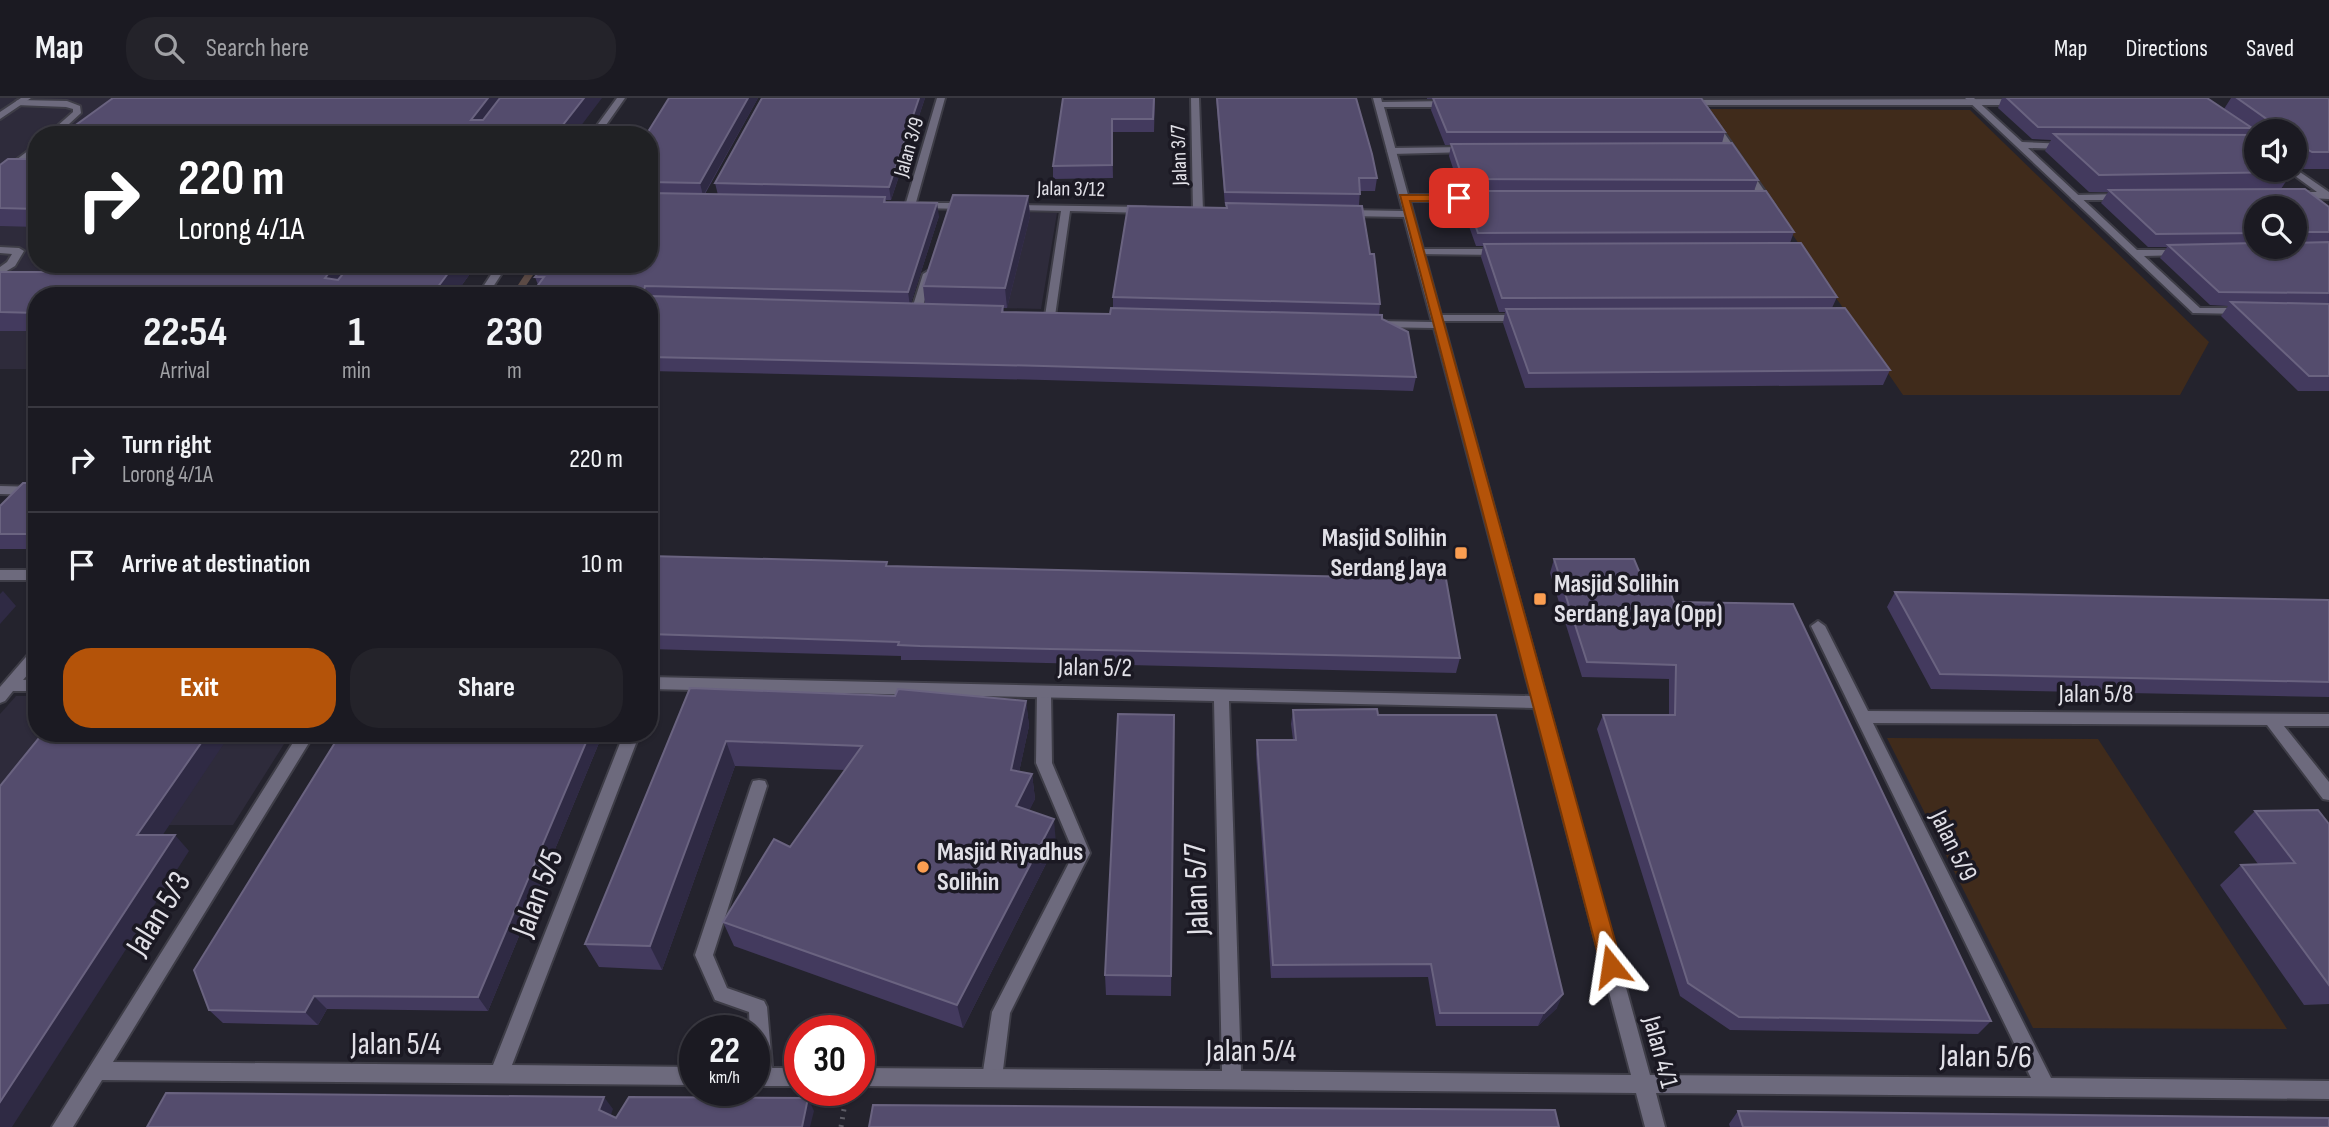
<!DOCTYPE html>
<style>
:root{--surface:#1b1a22;--page:#24232a;--text:#f1f3f6;--muted:#a0a1a5;--line:#393840;--accent:#b45309}
body{margin:0;font-family:"Sofia Sans Condensed",sans-serif;background:var(--page);color:var(--text);height:100vh;display:flex;flex-direction:column;font-size:26px;white-space:nowrap}
*{box-sizing:border-box;margin:0}
p{font-size:23px;color:var(--muted)}
.icon{flex:none;width:38px;height:38px;fill:none;stroke:currentColor;stroke-width:2;stroke-linecap:round;stroke-linejoin:round}
.map{position:relative;flex:1;overflow:hidden}
.details{position:absolute;left:28px;top:189px;width:630px;height:455px;display:flex;flex-direction:column;background:var(--surface);border-radius:28px;box-shadow:0 2px 5px #0004,0 0 0 2px var(--line)}
.details>*{flex:none}
.top-card{position:absolute;left:28px;top:28px;width:630px;height:147px;border-radius:28px;box-shadow:0 2px 5px #0004,0 0 0 2px var(--line);background:#202124;color:#fff;overflow:hidden}
.controls{position:absolute;left:2244px;top:21px;display:grid;gap:14px}
.controls a{display:grid;place-items:center;width:63px;height:63px;border-radius:50%;background:var(--surface);box-shadow:0 2px 5px #0004,0 0 0 2px var(--line);font-size:35px}
.speed{position:absolute;left:679px;top:917px;display:flex;gap:14px;font-size:35px;font-weight:700;text-align:center}
.speed>*{display:grid;place-content:center;width:91px;height:91px;border-radius:50%;background:var(--surface);box-shadow:0 2px 5px #0004,0 0 0 2px var(--line);line-height:1}
.speed small{font-size:18px;font-weight:400}
.speed .limit{border:10px solid #d22;background:#fff;color:#111}
.pin{position:absolute;display:grid;place-items:center;width:60px;height:60px;color:#fff;margin:-30px;border-radius:14px;box-shadow:0 4px 10px #0006}
.me{position:absolute;width:77px;margin:-38px;rotate:345deg;stroke-linejoin:round;filter:drop-shadow(0 0 5px #0008)}
.turn{display:flex;align-items:center;gap:24px;height:147px;padding:0 35px;font-size:32px}
.turn .icon{width:91px;height:91px;stroke-width:2.5}
.turn b{display:block;font-size:49px;line-height:60px}
.eta{display:flex;justify-content:space-evenly;align-items:center;height:119px;text-align:center}
.eta b{font-size:42px;font-weight:700;line-height:49px}
.cta{display:flex;gap:14px;margin-top:auto;padding:14px 35px}
.cta a{flex:1;height:80px;border-radius:28px;background:var(--accent);color:#fff;font-size:28px;font-weight:700;line-height:80px;text-align:center}
.cta a+a{background:var(--page);color:var(--text)}
ul{padding:0;list-style:none}
li{display:flex;align-items:center;gap:21px;height:105px;padding:0 35px;border-top:2px solid var(--line)}
li div{flex:1}
li b{display:block;font-size:26px}
li em{font-style:normal}
header{display:flex;align-items:center;gap:42px;box-sizing:border-box;height:98px;padding:0 35px;background:var(--surface);border-bottom:2px solid var(--line)}
header strong{font-size:33px}
nav{display:flex;gap:38px;margin-inline-start:auto;font-size:24px}
.search{width:490px;height:63px;background:var(--page);display:flex;align-items:center;gap:18px;box-sizing:border-box;padding:0 24px;border-radius:28px;color:var(--muted);font-size:26px}
.map>svg:first-child{display:block}
.built{fill:#2e2b3b}
.green{fill:#402b1b}
.lines{fill:none;stroke-linecap:round;stroke-linejoin:round}
.stream{stroke:#5b4a45;stroke-width:7}
.service-casing{stroke:#3e3d47;stroke-width:4}
.minor-casing{stroke:#3e3d47;stroke-width:4}
.path{stroke:#5d5c65;stroke-width:5;stroke-dasharray:2 6;stroke-linecap:butt}
.service{fill:#6d6a7d;fill-rule:evenodd}
.minor{fill:#6d6a7d;fill-rule:evenodd}
.wall{fill:#433a5e;fill-rule:evenodd}
.shaded-wall{fill:#2f2a44}
.building{fill:#544c6d;stroke:#6a6380;stroke-width:2}
.route{fill:#b45309;stroke:#753606;stroke-width:2}
.poi-dot{fill:#fb9e51;stroke:#1b1923;stroke-width:2.5}
.labels{text-anchor:middle;dominant-baseline:central;stroke-width:7;stroke-linejoin:round;paint-order:stroke}
.far-street-label{font-size:21px;fill:#e1e0e7;stroke:#1b1923}
.poi-label{font-size:26px;font-weight:bold;fill:#e1e0e7;stroke:#1b1923;text-anchor:start}
.street-label{font-size:26px;fill:#e1e0e7;stroke:#1b1923}
.near-street-label{font-size:32px;fill:#e1e0e7;stroke:#1b1923}
</style>
<header>
<strong>Map</strong>
<div class="search"><svg class="icon" aria-label="search" viewBox="0 0 24 24"><circle cx="10" cy="10" r="6"/><path d="M15 15l6 6"/></svg>Search here</div>
<nav><a>Map</a><a>Directions</a><a>Saved</a></nav>
</header>
<div class="map">
<svg width="2329" height="1029" viewBox="0 0 2329 1029">
<rect width="100%" height="100%" fill="#24232d"/>
<!-- built -->
<path class="built" d="M 0,0 L 505,0 L 473,37 L 37,37 L 37,166 L 360,166 L 37,198 L 37,271 L 0,271 Z
M 954,112 L 1057,115 L 1041,211 L 924,208 Z
M 16,598 L 37,598 L 37,635 L 291,635 L 233,727 L 0,727 L 0,616 Z"/>
<!-- green -->
<path class="green" d="M 1706,11 L 1970,12 L 2209,244 L 2180,297 L 1903,297 Z
M 1887,640 L 2098,641 L 2287,931 L 2033,930 Z"/>
<g class="lines">
<!-- stream -->
<path class="stream" d="M 515,198 L 536,166"/>
<!-- service casing -->
<g class="service-casing">
<path id="service" d="M 1692,0 L 1700,0 L 1775,108 L 1773,110 L 1767,110 Z
M 1965,0 L 1974,0 L 2022,44 L 2067,46 L 2068,48 L 2064,51 L 2028,50 L 2137,152 L 2187,152 L 2188,154 L 2183,157 L 2144,158 L 2201,211 L 2201,215 L 2193,215 Z
M 19,2 L 67,3 L 80,8 L 81,15 L 57,37 L 47,37 L 73,14 L 73,11 L 66,9 L 16,7 L 16,3 Z
M 37,46 L 37,54 L 14,72 L 8,72 L 8,68 Z
M 1467,49 L 1470,50 L 1470,54 L 1391,56 L 1387,53 L 1391,50 Z
M 0,149 L 19,150 L 24,153 L 15,168 L 0,177 L 0,169 L 7,164 L 12,156 L 0,155 Z
M 1418,151 L 1501,151 L 1506,154 L 1501,157 L 1414,156 L 1414,152 Z
M 928,173 L 933,176 L 921,214 L 916,217 L 912,216 L 911,214 L 923,176 Z
M 0,388 L 37,389 L 37,397 L 0,396 Z
M 1044,588 L 1049,590 L 1051,594 L 1052,665 L 1090,755 L 1010,915 L 1002,980 L 999,987 L 992,989 L 985,987 L 982,980 L 992,914 L 1074,755 L 1036,665 L 1037,594 L 1039,590 Z
M 759,682 L 765,683 L 767,688 L 713,857 L 727,890 L 764,903 L 767,909 L 773,979 L 770,985 L 763,988 L 756,985 L 754,981 L 754,933 L 750,933 L 749,914 L 715,902 L 695,857 L 751,688 L 753,683 Z"/>
</g>
<!-- minor casing -->
<g class="minor-casing">
<path id="minor" d="M 21,0 L 31,0 L 0,21 L 0,14 Z
M 617,0 L 625,0 L 599,37 L 590,37 Z
M 937,0 L 945,0 L 915,108 L 907,110 L 905,108 Z
M 1191,0 L 1199,0 L 1203,113 L 1198,116 L 1193,113 Z
M 1373,0 L 1381,0 L 1382,4 L 1450,3 L 1454,6 L 1450,9 L 1384,9 L 1408,97 L 1484,97 L 1489,100 L 1484,103 L 1410,103 L 1441,217 L 1523,217 L 1528,220 L 1523,223 L 1443,223 L 1650,977 L 2031,980 L 1811,528 L 1818,523 L 1825,528 L 1868,613 L 2329,616 L 2329,628 L 2284,628 L 2329,684 L 2329,702 L 2323,701 L 2267,627 L 1873,625 L 2051,980 L 2329,983 L 2329,1001 L 1656,995 L 1665,1029 L 1645,1029 L 1636,995 L 859,988 L 859,970 L 1222,973 L 1214,603 L 649,591 L 649,579 L 1531,598 L 1434,230 L 1375,229 L 1370,226 L 1375,223 L 1432,224 L 1404,119 L 1347,118 L 1342,115 L 1347,112 L 1403,113 ZM 1229,603 L 1534,610 L 1631,977 L 1241,973 Z
M 1687,2 L 2017,1 L 2021,4 L 2017,7 L 1684,7 L 1683,5 Z
M 2294,70 L 2329,94 L 2329,101 L 2291,99 L 2291,95 L 2294,94 L 2317,94 L 2287,72 L 2294,72 Z
M 2076,97 L 2123,96 L 2128,99 L 2123,102 L 2073,102 L 2071,100 Z
M 920,105 L 966,105 L 971,108 L 966,111 L 917,110 L 915,108 Z
M 1008,107 L 1145,109 L 1150,112 L 1145,115 L 1070,113 L 1055,218 L 1050,221 L 1045,218 L 1061,113 L 1011,112 L 1008,111 Z
M 498,166 L 508,166 L 487,198 L 477,198 Z
M 2197,210 L 2241,210 L 2246,213 L 2241,216 L 2193,215 L 2192,213 Z
M 0,472 L 37,472 L 37,482 L 0,482 Z
M 37,551 L 37,566 L 23,582 L 37,581 L 37,593 L 13,593 L 5,603 L 0,605 L 0,589 L 32,552 Z
M 299,635 L 315,635 L 113,964 L 493,967 L 624,635 L 640,635 L 512,967 L 695,969 L 695,987 L 102,982 L 73,1029 L 52,1029 Z
M 754,970 L 800,970 L 800,988 L 754,988 Z"/>
</g>
<!-- path -->
<path class="path" d="M 841,1029 L 846,999"/>
<!-- service -->
<use href="#service" class="service"/>
<!-- minor -->
<use href="#minor" class="minor"/>
</g>
<!-- wall -->
<path class="wall" d="M 669,0 L 758,0 L 705,96 L 718,97 L 715,85 L 762,0 L 925,0 L 891,102 L 886,102 L 886,104 L 939,118 L 911,205 L 925,206 L 923,188 L 1028,98 L 1030,118 L 1007,210 L 1003,210 L 1004,214 L 1110,216 L 1113,210 L 1113,199 L 1226,110 L 1226,108 L 1225,108 L 1216,0 L 1356,0 L 1377,80 L 1375,93 L 1360,93 L 1359,107 L 1380,206 L 1379,217 L 1382,221 L 1416,279 L 1413,293 L 1045,282 L 649,273 L 649,198 L 538,187 L 535,179 L 649,166 L 649,37 Z
M 1063,0 L 1155,0 L 1154,34 L 1112,34 L 1113,80 L 1053,81 L 1053,68 Z
M 1427,0 L 1701,0 L 1725,34 L 1722,45 L 1758,82 L 1754,93 L 1794,134 L 1790,145 L 1837,199 L 1832,210 L 1890,272 L 1883,287 L 1525,290 L 1503,225 L 1505,214 L 1499,214 L 1481,159 L 1483,148 L 1476,148 L 1465,117 L 1466,110 L 1465,106 L 1467,95 L 1461,95 L 1449,58 L 1451,47 L 1445,47 L 1431,12 L 1433,1 L 1427,1 Z
M 2002,0 L 2207,0 L 2224,11 L 2231,0 L 2329,0 L 2329,71 L 2300,71 L 2294,68 L 2294,33 L 2256,33 L 2256,72 L 2292,74 L 2281,91 L 2329,109 L 2329,293 L 2298,293 L 2221,218 L 2228,208 L 2210,207 L 2160,160 L 2167,149 L 2148,149 L 2101,105 L 2108,94 L 2089,94 L 2045,53 L 2051,42 L 2032,41 L 1998,10 ZM 2256,110 L 2294,110 L 2294,149 L 2256,149 Z
M 37,55 L 37,129 L 0,128 L 0,67 L 28,61 Z
M 54,166 L 477,166 L 454,198 L 37,198 L 37,233 L 0,233 L 0,174 L 45,174 Z
M 37,385 L 37,451 L 0,451 L 0,408 Z
M 649,458 L 888,468 L 1460,560 L 1456,575 L 923,562 L 901,562 L 901,558 L 649,551 Z
M 1554,461 L 1641,478 L 1674,504 L 1991,923 L 1978,936 L 1730,932 L 1680,898 L 1597,631 L 1603,617 L 1669,617 L 1669,581 L 1582,579 L 1550,475 Z
M 1895,494 L 2329,502 L 2329,599 L 1931,591 L 1887,509 Z
M 690,590 L 1026,603 L 1029,628 L 1019,674 L 1032,676 L 1035,701 L 1029,712 L 1056,746 L 963,930 L 734,848 L 723,824 L 790,749 L 845,672 L 735,668 L 662,872 L 599,869 L 585,846 Z
M 1293,612 L 1378,617 L 1557,910 L 1538,928 L 1436,928 L 1428,879 L 1271,880 L 1256,656 L 1257,642 L 1293,642 L 1291,626 Z
M 1174,617 L 1171,898 L 1106,897 L 1105,877 Z
M 341,635 L 599,635 L 601,640 L 488,913 L 327,911 L 318,927 L 223,925 L 209,912 Z
M 2255,713 L 2329,726 L 2329,906 L 2304,907 L 2220,787 L 2241,767 L 2258,766 L 2234,734 Z
M 1738,1013 L 2329,1029 L 1730,1029 L 1729,1026 Z"/>
<!-- shaded-wall -->
<path class="shaded-wall" d="M 488,0 L 507,0 L 479,37 L 471,22 Z
M 584,0 L 602,0 L 574,37 L 555,37 Z
M 748,0 L 758,0 L 703,98 L 700,85 Z
M 919,0 L 925,0 L 891,102 L 889,89 Z
M 2305,50 L 2294,66 L 2294,57 L 2296,54 Z
M 1028,98 L 1030,118 L 1007,210 L 1005,190 Z
M 937,105 L 939,118 L 910,208 L 908,194 Z
M 336,166 L 359,166 L 335,198 L 325,180 Z
M 455,166 L 477,166 L 454,198 L 431,198 Z
M 645,188 L 648,198 L 643,198 Z
M 37,428 L 37,445 L 29,436 Z
M 3,493 L 16,508 L 0,526 L 0,496 Z
M 1026,603 L 1029,628 L 1014,697 L 1011,672 Z
M 208,635 L 231,635 L 152,753 L 137,737 Z
M 590,635 L 599,635 L 601,640 L 488,913 L 478,899 Z
M 726,643 L 735,668 L 662,872 L 650,848 Z
M 1032,676 L 1035,701 L 1020,732 L 1016,708 Z
M 1054,721 L 1056,746 L 963,930 L 957,907 Z
M 175,737 L 189,753 L 12,1029 L 0,1029 L 0,1004 Z
M 1563,896 L 1557,910 L 1538,928 L 1544,915 Z
M 314,898 L 327,911 L 318,927 L 305,914 Z
M 604,999 L 613,1011 L 608,1025 L 599,1012 Z
M 808,1000 L 814,1013 L 810,1029 L 802,1029 Z"/>
<!-- building -->
<path class="building" d="M 113,0 L 488,0 L 471,22 L 483,22 L 500,0 L 584,0 L 555,37 L 62,37 Z
M 669,0 L 748,0 L 700,85 L 649,84 L 649,37 L 646,37 Z
M 762,0 L 919,0 L 889,89 L 715,85 Z
M 1063,0 L 1154,0 L 1153,21 L 1112,21 L 1112,67 L 1053,68 Z
M 1217,0 L 1356,0 L 1372,56 L 1377,80 L 1359,80 L 1360,96 L 1225,94 Z
M 1433,0 L 1701,0 L 1725,34 L 1447,34 Z
M 2007,0 L 2207,0 L 2252,30 L 2038,29 Z
M 2237,0 L 2329,0 L 2329,54 L 2312,54 L 2305,50 L 2294,54 L 2294,33 L 2267,33 L 2268,22 Z
M 2054,36 L 2256,37 L 2256,72 L 2288,72 L 2292,74 L 2099,77 Z
M 1732,45 L 1758,82 L 1463,81 L 1451,46 Z
M 37,55 L 37,111 L 0,110 L 0,67 L 8,61 L 28,61 Z
M 2305,91 L 2329,109 L 2329,134 L 2294,134 L 2294,110 L 2256,110 L 2256,135 L 2156,136 L 2109,92 Z
M 1467,93 L 1766,93 L 1794,134 L 1478,135 L 1467,104 L 1471,104 Z
M 649,95 L 885,99 L 884,104 L 937,105 L 908,194 L 645,188 L 643,198 L 530,198 L 544,179 L 535,179 L 545,166 L 649,166 Z
M 953,97 L 1028,98 L 1005,190 L 923,188 Z
M 1226,105 L 1362,108 L 1370,156 L 1374,156 L 1380,206 L 1113,199 L 1128,108 L 1227,110 Z
M 2329,144 L 2329,195 L 2219,194 L 2168,147 L 2256,145 L 2256,149 L 2294,149 L 2294,145 Z
M 1801,145 L 1837,199 L 1502,200 L 1484,146 Z
M 54,166 L 336,166 L 325,180 L 338,182 L 351,166 L 455,166 L 431,198 L 37,198 L 37,215 L 0,214 L 0,174 L 45,174 Z
M 649,198 L 1003,208 L 1002,214 L 1110,216 L 1111,210 L 1382,217 L 1382,221 L 1408,234 L 1416,279 L 1044,268 L 649,259 Z
M 2231,204 L 2329,206 L 2329,278 L 2309,278 Z
M 1845,210 L 1890,272 L 1529,275 L 1506,211 Z
M 23,385 L 37,385 L 37,428 L 29,436 L 0,436 L 0,408 Z
M 649,458 L 887,464 L 886,468 L 1446,481 L 1460,560 L 920,548 L 898,547 L 899,544 L 649,536 Z
M 1554,461 L 1634,461 L 1641,478 L 1664,478 L 1674,504 L 1793,506 L 1991,923 L 1739,919 L 1688,885 L 1603,617 L 1675,617 L 1676,567 L 1587,564 Z
M 1895,494 L 2329,502 L 2329,584 L 1940,576 Z
M 690,590 L 895,598 L 898,591 L 1026,603 L 1011,672 L 1032,676 L 1016,708 L 1054,721 L 957,907 L 723,824 L 774,741 L 790,749 L 862,648 L 726,643 L 650,848 L 585,846 Z
M 1377,611 L 1378,617 L 1496,617 L 1563,896 L 1544,915 L 1440,915 L 1431,866 L 1273,867 L 1257,642 L 1296,642 L 1293,612 Z
M 1118,616 L 1174,617 L 1171,878 L 1105,877 Z
M 43,635 L 208,635 L 137,737 L 175,737 L 0,1004 L 0,688 Z
M 341,635 L 590,635 L 478,899 L 314,898 L 305,914 L 209,912 L 194,872 Z
M 2318,712 L 2329,726 L 2329,887 L 2241,767 L 2295,765 L 2255,713 Z
M 166,995 L 604,999 L 599,1012 L 616,1020 L 629,999 L 808,1000 L 802,1029 L 147,1029 Z
M 873,1007 L 1555,1012 L 1559,1029 L 869,1029 Z
M 1738,1013 L 2329,1020 L 2329,1029 L 1743,1029 Z"/>
<!-- route -->
<path class="route" d="M 1400,97 L 1459,97 L 1465,100 L 1459,103 L 1410,103 L 1622,868 L 1619,874 L 1611,877 L 1604,874 L 1601,868 Z"/>
<!-- markers -->
<g class="poi-dot">
<rect x="1454" y="448" width="14" height="14" rx="3.5"/>
<rect x="1533" y="494" width="14" height="14" rx="3.5"/>
<circle cx="923" cy="769" r="7"/>
</g>
<g class="labels">
<!-- far-street labels -->
<g class="far-street-label">
<text transform="translate(909 49) rotate(-74)">Jalan 3/9</text>
<text transform="translate(1179 57) rotate(-92)">Jalan 3/7</text>
<text transform="translate(1071 91) rotate(1)">Jalan 3/12</text>
</g>
<!-- poi labels -->
<g class="poi-label">
<text x="1447" y="440" text-anchor="end">Masjid Solihin<tspan x="1447" dy="30">Serdang Jaya</tspan></text>
<text x="1554" y="486">Masjid Solihin<tspan x="1554" dy="30">Serdang Jaya (Opp)</tspan></text>
<text x="937" y="754">Masjid Riyadhus<tspan x="937" dy="30">Solihin</tspan></text>
</g>
<!-- street labels -->
<g class="street-label">
<text transform="translate(1095 570) rotate(1)">Jalan 5/2</text>
<text x="2096" y="596">Jalan 5/8</text>
<text transform="translate(1953 748) rotate(64)">Jalan 5/9</text>
<text transform="translate(1660 954) rotate(75)">Jalan 4/1</text>
</g>
<!-- near-street labels -->
<g class="near-street-label">
<text transform="translate(1197 791) rotate(-92)">Jalan 5/7</text>
<text transform="translate(538 795) rotate(-69)">Jalan 5/5</text>
<text transform="translate(159 816) rotate(-58)">Jalan 5/3</text>
<text x="396" y="946">Jalan 5/4</text>
<text x="1251" y="953">Jalan 5/4</text>
<text transform="translate(1986 959) rotate(1)">Jalan 5/6</text>
</g>
</g>
</svg>
<div class="controls">
<a><svg class="icon" aria-label="sound" viewBox="0 0 24 24"><path d="M4 9h4l5-4v14l-5-4H4zM17 9q2 3 0 6"/></svg></a>
<a><svg class="icon" aria-label="search" viewBox="0 0 24 24"><circle cx="10" cy="10" r="6"/><path d="M15 15l6 6"/></svg></a>
</div>
<div class="speed"><div>22<small>km/h</small></div><div class="limit">30</div></div>
<div class="pin" style="left:1459px;top:100px;background:#d93025"><svg class="icon" aria-label="arrive" viewBox="0 0 24 24"><path d="M6 21V4h12l-3 4 3 4H6"/></svg></div>
<svg class="me" style="left:1611px;top:868px" viewBox="-20 -20 40 40"><path d="M0-17L14 15 0 8-14 15z" fill="#b45309" stroke="#fff" stroke-width="4"/></svg>
<div class="top-card">
<div class="turn"><svg class="icon" aria-label="right" viewBox="0 0 24 24"><path d="M7 20v-9h11M14 6l5 5-5 5"/></svg><div><b>220 m</b>Lorong 4/1A</div></div>
</div>
<section class="details">
<div class="eta">
<div><b>22:54</b><p>Arrival</p></div>
<div><b>1</b><p>min</p></div>
<div><b>230</b><p>m</p></div>
</div>
<ul>
<li><svg class="icon" aria-label="right" viewBox="0 0 24 24"><path d="M7 20v-9h11M14 6l5 5-5 5"/></svg><div><b>Turn right</b><p>Lorong 4/1A</p></div><em>220 m</em></li>
<li><svg class="icon" aria-label="arrive" viewBox="0 0 24 24"><path d="M6 21V4h12l-3 4 3 4H6"/></svg><div><b>Arrive at destination</b></div><em>10 m</em></li>
</ul>
<div class="cta"><a>Exit</a><a>Share</a></div>
</section>
</div>
